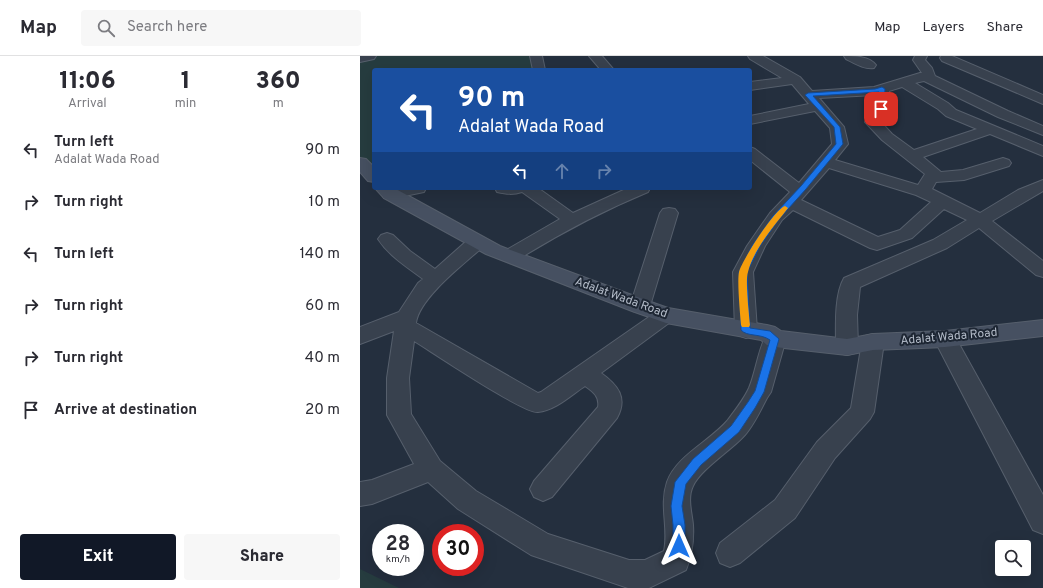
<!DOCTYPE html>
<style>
:root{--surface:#fff;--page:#f7f7f7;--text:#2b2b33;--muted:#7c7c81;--line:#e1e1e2;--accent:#111827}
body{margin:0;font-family:Overpass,sans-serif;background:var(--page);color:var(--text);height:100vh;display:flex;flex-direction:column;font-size:15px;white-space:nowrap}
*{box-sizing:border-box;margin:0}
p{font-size:13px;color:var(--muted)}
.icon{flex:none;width:22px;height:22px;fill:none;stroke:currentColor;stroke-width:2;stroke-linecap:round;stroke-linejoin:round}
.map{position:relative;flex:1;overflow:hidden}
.sheet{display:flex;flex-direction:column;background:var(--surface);width:360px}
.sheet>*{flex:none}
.hud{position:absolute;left:12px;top:12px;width:380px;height:122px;border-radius:4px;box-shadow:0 4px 16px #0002;background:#1a4fa0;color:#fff;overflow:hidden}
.controls{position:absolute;left:635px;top:484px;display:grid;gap:8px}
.controls a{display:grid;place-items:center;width:36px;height:36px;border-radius:4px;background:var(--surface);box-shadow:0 4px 16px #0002;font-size:20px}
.speed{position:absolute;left:12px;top:468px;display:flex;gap:8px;font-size:20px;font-weight:700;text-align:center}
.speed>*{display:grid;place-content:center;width:52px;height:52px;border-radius:50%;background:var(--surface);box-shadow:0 4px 16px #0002;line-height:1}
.speed small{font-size:10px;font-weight:400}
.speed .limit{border:6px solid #d22;background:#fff;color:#111}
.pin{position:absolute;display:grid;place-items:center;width:34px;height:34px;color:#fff;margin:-17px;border-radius:8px;box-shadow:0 2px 6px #0006}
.me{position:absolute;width:44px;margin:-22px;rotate:0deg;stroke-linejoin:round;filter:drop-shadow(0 0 3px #0008)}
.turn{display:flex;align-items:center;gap:14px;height:84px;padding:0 20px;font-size:18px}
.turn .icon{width:52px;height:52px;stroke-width:2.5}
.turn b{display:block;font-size:28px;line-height:34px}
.lanes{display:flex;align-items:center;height:38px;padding:0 20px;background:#0003;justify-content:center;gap:20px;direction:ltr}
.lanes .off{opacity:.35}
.eta{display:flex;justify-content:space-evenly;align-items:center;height:68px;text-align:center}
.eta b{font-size:24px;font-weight:800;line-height:28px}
.button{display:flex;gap:8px;margin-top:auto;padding:8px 20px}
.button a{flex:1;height:46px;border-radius:4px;background:var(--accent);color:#fff;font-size:16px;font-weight:800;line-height:46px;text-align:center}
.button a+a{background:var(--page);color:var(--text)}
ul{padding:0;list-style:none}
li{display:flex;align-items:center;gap:12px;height:52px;padding:0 20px}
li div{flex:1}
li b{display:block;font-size:15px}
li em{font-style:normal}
header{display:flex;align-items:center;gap:24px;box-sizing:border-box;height:56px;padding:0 20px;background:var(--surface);border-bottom:1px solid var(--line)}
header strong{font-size:19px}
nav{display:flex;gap:22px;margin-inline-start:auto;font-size:14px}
.search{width:280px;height:36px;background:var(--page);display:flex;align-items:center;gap:10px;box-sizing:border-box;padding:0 14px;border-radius:4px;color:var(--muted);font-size:15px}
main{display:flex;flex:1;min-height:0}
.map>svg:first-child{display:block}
.green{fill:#263c3f}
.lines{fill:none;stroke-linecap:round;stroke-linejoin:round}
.minor-casing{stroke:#565f6c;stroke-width:2}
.secondary-casing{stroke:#565f6c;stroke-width:2}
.minor{fill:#38414e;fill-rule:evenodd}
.secondary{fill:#465061;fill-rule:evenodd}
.route{fill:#1a73e8;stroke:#114b97}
.slow{fill:#f59e0b}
.labels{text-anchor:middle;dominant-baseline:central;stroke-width:4;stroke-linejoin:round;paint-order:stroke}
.street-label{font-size:12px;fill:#b4bcc9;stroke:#1d2633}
</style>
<header>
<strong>Map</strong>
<div class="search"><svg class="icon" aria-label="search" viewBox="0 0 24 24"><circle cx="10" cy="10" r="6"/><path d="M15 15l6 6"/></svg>Search here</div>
<nav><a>Map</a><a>Layers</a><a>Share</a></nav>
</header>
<main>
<section class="sheet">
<div class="eta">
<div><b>11:06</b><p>Arrival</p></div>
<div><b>1</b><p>min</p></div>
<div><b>360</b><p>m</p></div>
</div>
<ul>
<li><svg class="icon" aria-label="left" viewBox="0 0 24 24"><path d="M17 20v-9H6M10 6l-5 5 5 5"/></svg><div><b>Turn left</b><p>Adalat Wada Road</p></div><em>90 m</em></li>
<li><svg class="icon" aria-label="right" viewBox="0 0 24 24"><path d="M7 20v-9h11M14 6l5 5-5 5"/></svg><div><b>Turn right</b></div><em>10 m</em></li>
<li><svg class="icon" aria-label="left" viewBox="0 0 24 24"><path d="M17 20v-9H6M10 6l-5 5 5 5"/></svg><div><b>Turn left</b></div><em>140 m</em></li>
<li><svg class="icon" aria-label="right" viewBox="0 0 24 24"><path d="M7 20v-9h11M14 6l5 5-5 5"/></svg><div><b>Turn right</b></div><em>60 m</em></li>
<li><svg class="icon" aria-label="right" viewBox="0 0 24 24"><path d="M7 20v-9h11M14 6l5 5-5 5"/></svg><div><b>Turn right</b></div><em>40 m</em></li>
<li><svg class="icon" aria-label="arrive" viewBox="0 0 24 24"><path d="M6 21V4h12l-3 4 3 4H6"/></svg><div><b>Arrive at destination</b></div><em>20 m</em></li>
</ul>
<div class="button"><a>Exit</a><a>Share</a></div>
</section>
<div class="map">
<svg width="683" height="532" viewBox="0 0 683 532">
<rect width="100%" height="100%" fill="#242f3e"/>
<!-- green -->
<path class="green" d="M 4,0 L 176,0 L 179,14 L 14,14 L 14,110 L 5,112 L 0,107 L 0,1 Z
M 0,513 L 39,532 L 0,532 Z"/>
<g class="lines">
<!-- minor casing -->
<g class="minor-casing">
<path id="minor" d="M 0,0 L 16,0 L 14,3 L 0,6 Z
M 170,0 L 182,0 L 185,14 L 173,14 Z
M 229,0 L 242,0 L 254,14 L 241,14 Z
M 388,0 L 403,0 L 440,21 L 452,35 L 514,31 L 560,17 L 562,17 L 553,4 L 555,0 L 567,0 L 565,4 L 572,12 L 575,20 L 648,55 L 683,70 L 683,79 L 638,61 L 564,25 L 555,27 L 588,47 L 596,54 L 683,90 L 683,100 L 630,78 L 563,101 L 581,116 L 603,114 L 643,102 L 649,104 L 651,107 L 649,110 L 604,124 L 576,126 L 572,133 L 620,157 L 658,134 L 683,124 L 683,135 L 632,165 L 683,205 L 683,221 L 676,219 L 619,172 L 587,192 L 500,231 L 497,259 L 498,291 L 495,297 L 487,299 L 479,297 L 476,291 C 476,272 474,239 484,222 L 573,184 L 607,164 L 584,153 L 552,182 L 517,194 L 510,192 L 433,154 L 422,164 L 405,190 L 393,216 L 397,274 L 394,279 L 386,282 L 378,279 L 375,274 L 373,216 L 387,190 L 410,157 L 430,136 L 390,104 L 390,91 L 395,93 L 439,127 L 472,88 L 470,72 L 455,55 L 390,68 L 390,60 L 449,48 L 432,28 L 390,34 L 390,26 L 422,22 L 390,3 ZM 542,31 L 578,53 L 586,60 L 617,73 L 554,94 L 532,78 L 520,65 L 528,53 L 529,35 ZM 515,39 L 514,53 L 505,66 L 522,84 L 565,118 L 558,129 L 475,104 L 488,88 L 484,71 L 459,42 ZM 469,112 L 556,139 L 571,146 L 540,174 L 518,181 L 441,144 Z
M 484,0 C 495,0 509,0 516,9 L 514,12 C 505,14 494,7 486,3 Z
M 581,0 L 592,0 L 683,39 L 683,48 L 582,5 L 580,2 Z
M 34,132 L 66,132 L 64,136 L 30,143 L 24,142 L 22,138 L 24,134 Z
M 135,132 L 178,132 L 213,157 L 268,132 L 290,132 L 288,136 C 242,155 199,178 157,204 L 150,206 L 143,204 L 141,200 L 143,196 L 200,163 L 162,136 C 153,139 146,138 137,136 Z
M 309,152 L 315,153 L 318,157 L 290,250 L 287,255 L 280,257 L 273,255 L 270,250 L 300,157 L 303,153 Z
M 27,177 L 33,179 L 50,195 L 75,213 L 110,182 L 117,180 L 124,182 L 126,186 L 124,190 C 105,207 59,242 56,267 L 178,337 L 181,336 L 299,254 L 306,252 L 313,254 L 316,259 L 313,264 L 241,317 C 258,329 268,342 257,362 L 192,441 L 183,445 L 174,441 L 170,433 L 174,425 L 238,351 C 240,340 232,335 225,330 C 210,340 196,354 178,356 C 164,358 72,296 54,285 L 49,322 L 51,358 L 80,405 L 116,435 L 188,478 L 269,504 L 285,504 L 304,495 C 309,472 299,450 307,426 C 316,400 350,385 367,365 C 374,356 384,343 389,332 C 396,315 398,294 407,277 L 415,275 L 423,277 L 426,283 L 411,336 L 407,342 C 400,355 393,371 383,381 C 370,395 340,414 333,430 C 327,442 332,457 333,469 C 334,485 332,499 326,514 L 289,532 L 268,532 L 171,499 L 98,453 L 68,426 L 12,448 L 0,450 L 0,426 L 12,424 L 54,408 L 27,359 L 27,322 L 34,275 L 0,288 L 0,271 L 39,256 L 58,227 L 63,223 C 47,211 29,200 18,183 L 21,179 Z
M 585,275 L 593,277 L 683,439 L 683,478 L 673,474 L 574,283 L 577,277 Z
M 513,278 L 521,280 L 524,286 L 514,356 L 510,363 L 475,402 L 435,462 L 380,507 L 370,511 L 360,507 L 356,497 L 360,487 L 415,444 L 457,386 L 491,352 L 502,286 L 505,280 Z"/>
</g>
<!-- secondary casing -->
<g class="secondary-casing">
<path id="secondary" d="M 0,102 L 6,103 L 14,111 L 14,126 L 8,125 L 0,116 Z
M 15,132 L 34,132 L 140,190 L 288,245 L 308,252 L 407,269 L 415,271 L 421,275 L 487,283 L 513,278 L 585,275 L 683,264 L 683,280 L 585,291 L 513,294 L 487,299 L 415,291 L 407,289 L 401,284 L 306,267 L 272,255 L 126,198 L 24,142 Z"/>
</g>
<!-- minor -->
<use href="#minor" class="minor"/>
<!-- secondary -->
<use href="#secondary" class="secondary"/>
</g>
<!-- route -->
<path class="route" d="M 522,31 L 525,33 L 524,53 L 521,55 L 518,53 L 519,36 L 453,40 L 480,71 L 483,88 L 446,133 L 419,163 L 400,190 L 387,216 L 390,272 L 410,275 L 419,283 L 404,336 L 395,352 L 379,376 L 341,409 L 326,428 L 322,450 L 325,469 L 325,490 L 323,494 L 319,496 L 314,494 L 313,490 L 313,469 L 311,450 L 315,426 L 333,403 L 371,370 L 388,346 L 395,335 L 410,284 C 400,277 387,281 381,274 L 379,216 L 392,190 L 413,160 L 441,130 L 476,88 L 474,71 L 445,39 L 448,37 L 515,33 Z"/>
<!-- slow -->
<path class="slow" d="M 425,150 L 428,152 C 415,169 393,194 388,216 C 385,224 389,258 390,269 L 389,271 L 382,271 L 381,269 C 380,257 377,225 379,216 C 382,204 414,154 425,150 Z"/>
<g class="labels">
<!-- street labels -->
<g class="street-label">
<text transform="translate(261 242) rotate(20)">Adalat Wada Road</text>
<text transform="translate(589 281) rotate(-5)">Adalat Wada Road</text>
</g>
</g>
</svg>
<div class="controls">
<a><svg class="icon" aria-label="search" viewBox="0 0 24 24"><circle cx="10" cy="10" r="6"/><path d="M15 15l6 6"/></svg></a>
</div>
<div class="speed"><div>28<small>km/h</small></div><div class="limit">30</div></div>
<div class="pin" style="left:521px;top:53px;background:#d93025"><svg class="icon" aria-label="arrive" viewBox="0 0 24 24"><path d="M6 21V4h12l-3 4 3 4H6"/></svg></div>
<svg class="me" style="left:319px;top:490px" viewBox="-20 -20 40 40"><path d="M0-17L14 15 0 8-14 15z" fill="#1a73e8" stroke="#fff" stroke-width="4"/></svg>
<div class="hud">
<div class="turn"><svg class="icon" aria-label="left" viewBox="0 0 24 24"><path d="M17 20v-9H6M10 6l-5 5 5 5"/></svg><div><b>90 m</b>Adalat Wada Road</div></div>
<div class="lanes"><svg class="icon" aria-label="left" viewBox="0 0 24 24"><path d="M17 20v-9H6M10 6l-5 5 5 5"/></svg><svg class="icon off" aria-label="ahead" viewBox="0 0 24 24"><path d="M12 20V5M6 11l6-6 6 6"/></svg><svg class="icon off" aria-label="right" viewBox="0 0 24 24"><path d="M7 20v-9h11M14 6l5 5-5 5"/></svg></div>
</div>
</div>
</main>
